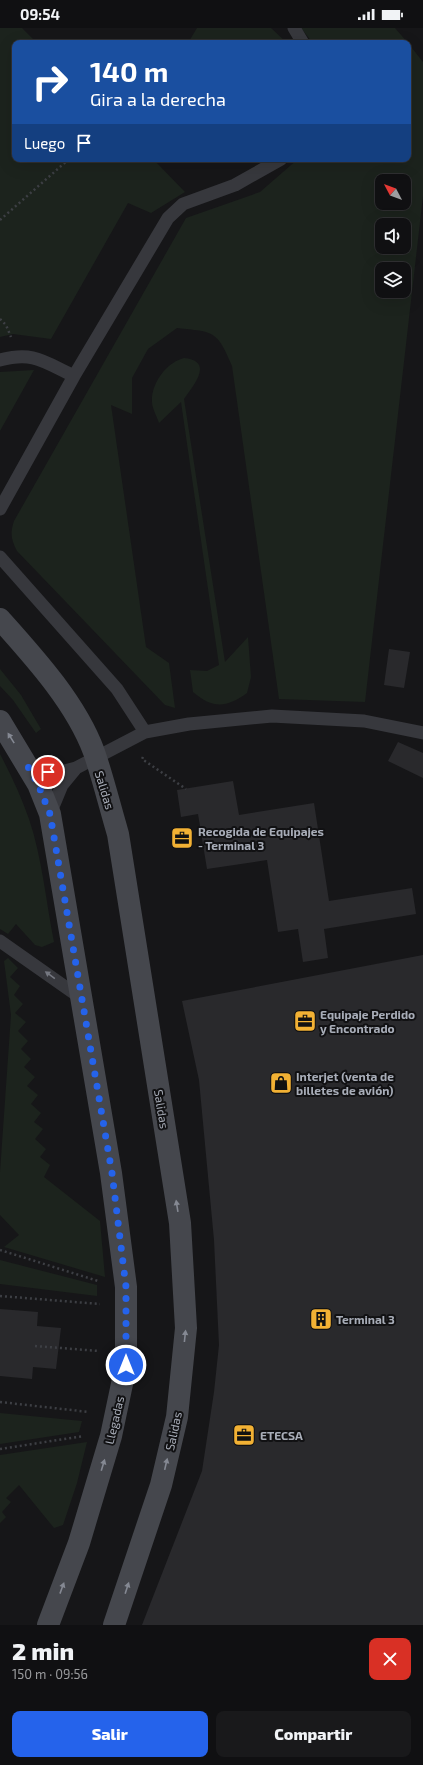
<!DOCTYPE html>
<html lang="es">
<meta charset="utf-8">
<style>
:root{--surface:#101012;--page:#19191b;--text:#f1f3f6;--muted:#9c9d9f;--line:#303032;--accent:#2563eb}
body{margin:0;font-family:"Exo 2",sans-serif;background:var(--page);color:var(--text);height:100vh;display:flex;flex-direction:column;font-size:15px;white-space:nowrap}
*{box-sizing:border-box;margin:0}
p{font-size:13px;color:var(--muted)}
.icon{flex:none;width:22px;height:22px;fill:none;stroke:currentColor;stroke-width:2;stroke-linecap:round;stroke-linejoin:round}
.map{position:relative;height:1597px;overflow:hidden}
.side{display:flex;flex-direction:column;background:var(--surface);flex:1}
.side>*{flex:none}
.hud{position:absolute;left:12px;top:12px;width:399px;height:122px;border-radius:8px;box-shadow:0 4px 16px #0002,0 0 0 1px var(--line);background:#1a4fa0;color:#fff;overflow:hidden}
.needle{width:26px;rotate:311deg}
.fabs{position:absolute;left:375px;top:146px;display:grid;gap:8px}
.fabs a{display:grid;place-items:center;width:36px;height:36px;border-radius:8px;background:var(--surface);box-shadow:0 4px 16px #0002,0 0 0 1px var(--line);font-size:20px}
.pin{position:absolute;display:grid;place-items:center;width:34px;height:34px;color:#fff;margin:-17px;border:2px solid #fff;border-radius:50%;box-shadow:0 1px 4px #0007}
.me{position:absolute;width:44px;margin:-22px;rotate:0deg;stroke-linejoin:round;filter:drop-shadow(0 0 3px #0008)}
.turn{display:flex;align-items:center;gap:14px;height:84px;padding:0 12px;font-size:18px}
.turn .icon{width:52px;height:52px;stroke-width:2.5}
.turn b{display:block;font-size:28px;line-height:34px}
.then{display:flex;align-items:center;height:38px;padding:0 12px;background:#0003;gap:8px;font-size:15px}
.round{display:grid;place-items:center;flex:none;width:42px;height:42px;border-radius:8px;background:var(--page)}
.overview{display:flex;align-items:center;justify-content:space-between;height:68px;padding:0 12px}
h1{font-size:24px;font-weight:800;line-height:30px}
.button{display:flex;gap:8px;margin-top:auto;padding:8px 12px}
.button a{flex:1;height:46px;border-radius:8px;background:var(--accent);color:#fff;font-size:16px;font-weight:800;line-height:46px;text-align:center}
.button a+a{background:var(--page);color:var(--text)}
.status{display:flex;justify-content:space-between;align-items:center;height:28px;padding:0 20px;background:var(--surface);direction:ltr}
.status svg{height:11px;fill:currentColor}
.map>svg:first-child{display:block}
.green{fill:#1c231d;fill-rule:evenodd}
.building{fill:#29292c}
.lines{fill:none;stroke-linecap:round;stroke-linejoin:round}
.path{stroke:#3d3f44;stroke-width:2.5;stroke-dasharray:2 3;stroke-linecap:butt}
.lane{stroke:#37383d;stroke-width:13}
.secondary{stroke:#45474d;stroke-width:22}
.secondary-bridge{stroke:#45474d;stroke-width:22}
.oneway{fill:#858993}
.oneway2{fill:#757881}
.route{stroke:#2563eb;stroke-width:7;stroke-dasharray:0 12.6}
.labels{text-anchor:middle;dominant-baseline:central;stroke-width:4;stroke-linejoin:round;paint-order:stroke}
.street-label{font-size:12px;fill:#a8adb8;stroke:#111113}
.poi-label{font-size:12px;font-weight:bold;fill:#a8adb8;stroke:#111113;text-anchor:start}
</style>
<div class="status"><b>09:54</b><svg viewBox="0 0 49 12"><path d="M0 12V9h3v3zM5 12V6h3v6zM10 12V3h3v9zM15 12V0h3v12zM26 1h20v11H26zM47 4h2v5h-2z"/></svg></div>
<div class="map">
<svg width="423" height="1597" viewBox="0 0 423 1597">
<rect width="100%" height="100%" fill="#161618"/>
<!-- green -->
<path class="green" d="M 0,0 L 22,0 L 37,15 L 15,15 L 15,131 L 153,131 L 185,164 L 151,185 L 128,175 L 51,311 L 13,306 L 0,309 Z
M 197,0 L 271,0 L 287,15 L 188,15 Z
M 301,0 L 395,0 L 408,15 L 313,15 Z
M 408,15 L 423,34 L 423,168 L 365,674 L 279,671 L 232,338 C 217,302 214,304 177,300 L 148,321 L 132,350 L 132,386 L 111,377 L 146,619 L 169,635 L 175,680 L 165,677 L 17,523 C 11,512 10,505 14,493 L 186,190 L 260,164 L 298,131 L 408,131 ZM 382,153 L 404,153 L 404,175 L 382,175 ZM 382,197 L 404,197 L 404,219 L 382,219 ZM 382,241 L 404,241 L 404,263 L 382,263 Z
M 184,330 C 215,333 193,358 184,371 L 225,634 L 248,609 L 251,649 L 247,665 C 226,680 213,681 193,664 L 190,642 L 207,643 L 219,637 L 181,374 L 159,395 C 157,389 152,380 152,374 C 151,355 167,334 184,330 Z
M 34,342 L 0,403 L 0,344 Z
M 0,641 L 21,667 L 41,701 L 36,705 L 13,672 L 0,658 Z
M 0,726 C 11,747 21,768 29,791 C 42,829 46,874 54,914 L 42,919 L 35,917 L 16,896 L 8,906 L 0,901 Z
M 8,930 L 18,940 L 10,949 L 20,958 L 14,967 L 23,976 L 15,985 L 26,994 L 18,1003 L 28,1013 L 21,1021 L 31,1031 L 24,1039 L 35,1049 L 27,1058 L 38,1067 L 31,1076 L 41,1085 L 34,1094 L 43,1101 L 35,1111 L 46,1121 L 40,1129 L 50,1137 L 44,1149 L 100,1193 L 105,1249 L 4,1219 L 19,1207 L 0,1187 L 0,1144 L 11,987 L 4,933 Z
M 0,1232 L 97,1257 L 97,1268 L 0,1256 Z
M 0,1385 L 82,1393 L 79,1404 L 0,1416 Z
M 87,1414 L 77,1455 L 63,1497 L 54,1500 L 19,1457 L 6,1470 L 11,1474 L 2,1484 L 6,1489 L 0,1495 L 0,1427 Z"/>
<!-- building -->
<path class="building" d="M 389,621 L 410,624 L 404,660 L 384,657 Z
M 398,714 L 423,725 L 423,750 L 388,733 Z
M 233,753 L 239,787 L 314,775 L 329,873 L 412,860 L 416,886 L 324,901 L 328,930 L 303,934 L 298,901 L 278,904 L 267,832 L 207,841 L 198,786 L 181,789 L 177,762 Z
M 423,927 L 423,1597 L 142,1597 L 202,1443 L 214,1364 L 219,1317 L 214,1212 L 199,1052 L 182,973 Z
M 0,1281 L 38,1284 L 37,1298 L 61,1300 L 56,1341 L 33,1339 L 32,1351 L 0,1348 Z"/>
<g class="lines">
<!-- path -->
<path class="path" d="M 0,192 L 69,131
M 0,291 L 6,297 L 11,309
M 143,729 L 142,731 L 186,761
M 0,1222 L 98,1253
M 0,1268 L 100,1276
M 35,1318 L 99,1323
M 0,1374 L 89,1384
M 0,1421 L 84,1408"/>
<!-- lane -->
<path class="lane" d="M 294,0 L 303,15
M 0,332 C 34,323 44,334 74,348
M 0,481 L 74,348 L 168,190 L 183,176 L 235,157 L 281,131
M 0,529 L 117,661 L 145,704
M 27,737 L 40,742 L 57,745 L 76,740 L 145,704 L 189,696 L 272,688 L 364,693 L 423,705
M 50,786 L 62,757 L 76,740
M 0,913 L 81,970"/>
<!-- secondary -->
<path class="secondary" d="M 0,693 L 38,756 L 50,786 L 111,1145 L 126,1259 L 126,1337 L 111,1408 L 79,1515 L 48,1597"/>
<!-- secondary-bridge -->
<path class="secondary-bridge" d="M 0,591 C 34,629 76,675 94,724 C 103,750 110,779 118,806 L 180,1195 L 186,1300 L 177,1389 L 161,1457 L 114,1597"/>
</g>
<!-- one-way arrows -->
<defs><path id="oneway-solid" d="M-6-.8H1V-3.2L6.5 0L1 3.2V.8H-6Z"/></defs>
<g class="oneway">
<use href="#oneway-solid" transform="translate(11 710) rotate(-122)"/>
<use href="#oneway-solid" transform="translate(177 1178) rotate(-99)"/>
<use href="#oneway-solid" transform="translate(185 1308) rotate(-84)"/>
<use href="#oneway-solid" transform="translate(166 1436) rotate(-77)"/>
<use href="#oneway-solid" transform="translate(103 1437) rotate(-73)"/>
<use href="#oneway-solid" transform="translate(62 1560) rotate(-70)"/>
<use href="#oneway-solid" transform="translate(127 1560) rotate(-72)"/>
</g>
<use class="oneway2" href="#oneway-solid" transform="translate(50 947) rotate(-144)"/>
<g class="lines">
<!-- route -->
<path class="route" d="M 48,744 L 40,742 L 27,737 L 38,756 L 50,786 L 112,1145 L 126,1259 L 126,1337"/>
</g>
<!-- icons -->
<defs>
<g id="office-square" transform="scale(1.15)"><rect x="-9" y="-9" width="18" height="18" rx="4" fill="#f2b134" stroke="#111113"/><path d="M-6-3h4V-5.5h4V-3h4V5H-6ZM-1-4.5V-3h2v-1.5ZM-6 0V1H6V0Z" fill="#111"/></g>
<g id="shop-square" transform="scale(1.15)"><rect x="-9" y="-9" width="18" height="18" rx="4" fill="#f2b134" stroke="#111113"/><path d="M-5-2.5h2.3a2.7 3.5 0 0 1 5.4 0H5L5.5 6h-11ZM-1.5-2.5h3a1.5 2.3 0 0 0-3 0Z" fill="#111"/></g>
<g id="building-square" transform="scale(1.15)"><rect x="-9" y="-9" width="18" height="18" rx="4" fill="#f2b134" stroke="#111113"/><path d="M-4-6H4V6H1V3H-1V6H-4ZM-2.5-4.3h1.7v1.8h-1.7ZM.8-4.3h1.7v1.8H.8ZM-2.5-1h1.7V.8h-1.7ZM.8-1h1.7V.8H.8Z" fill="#111"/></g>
</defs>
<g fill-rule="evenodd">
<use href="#office-square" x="182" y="810"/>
<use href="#office-square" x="305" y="993"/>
<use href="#shop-square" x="281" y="1055"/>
<use href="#building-square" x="321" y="1291"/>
<use href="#office-square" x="244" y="1407"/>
</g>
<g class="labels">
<!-- street labels -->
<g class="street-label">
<text transform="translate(105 762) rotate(73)">Salidas</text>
<text transform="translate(162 1081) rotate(81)">Salidas</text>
<text transform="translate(114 1392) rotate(-77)">Llegadas</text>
<text transform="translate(173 1403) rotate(-78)">Salidas</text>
</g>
<!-- poi labels -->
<g class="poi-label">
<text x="198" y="803">Recogida de Equipajes<tspan x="198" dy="14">- Terminal 3</tspan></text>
<text x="320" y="986">Equipaje Perdido<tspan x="320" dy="14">y Encontrado</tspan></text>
<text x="296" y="1048">Interjet (venta de<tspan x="296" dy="14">billetes de avión)</tspan></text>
<text x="336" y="1291">Terminal 3</text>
<text x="260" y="1407">ETECSA</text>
</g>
</g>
</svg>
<div class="fabs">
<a><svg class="needle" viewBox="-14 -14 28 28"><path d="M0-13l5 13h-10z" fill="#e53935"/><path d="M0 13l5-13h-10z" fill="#9c9d9f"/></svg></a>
<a><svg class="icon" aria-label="sound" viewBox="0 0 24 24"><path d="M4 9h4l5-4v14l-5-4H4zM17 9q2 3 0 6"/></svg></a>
<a><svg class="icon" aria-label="layers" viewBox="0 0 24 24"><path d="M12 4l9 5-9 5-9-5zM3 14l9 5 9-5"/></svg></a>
</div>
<div class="pin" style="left:48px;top:744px;background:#d93025"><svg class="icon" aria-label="arrive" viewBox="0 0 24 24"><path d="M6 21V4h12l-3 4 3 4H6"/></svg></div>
<svg class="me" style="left:126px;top:1337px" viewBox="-20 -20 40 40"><circle r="17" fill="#2563eb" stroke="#fff" stroke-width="3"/><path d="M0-11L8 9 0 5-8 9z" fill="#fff"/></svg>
<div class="hud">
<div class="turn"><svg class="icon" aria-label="right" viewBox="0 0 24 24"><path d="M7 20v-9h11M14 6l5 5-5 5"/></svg><div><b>140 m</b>Gira a la derecha</div></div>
<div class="then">Luego<svg class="icon" aria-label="arrive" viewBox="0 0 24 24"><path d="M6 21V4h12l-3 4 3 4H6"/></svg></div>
</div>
</div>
<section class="side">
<div class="overview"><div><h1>2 min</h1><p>150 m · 09:56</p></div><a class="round" style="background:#d93025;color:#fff"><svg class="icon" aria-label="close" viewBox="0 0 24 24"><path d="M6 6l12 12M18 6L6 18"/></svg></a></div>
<div class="button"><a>Salir</a><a>Compartir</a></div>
</section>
